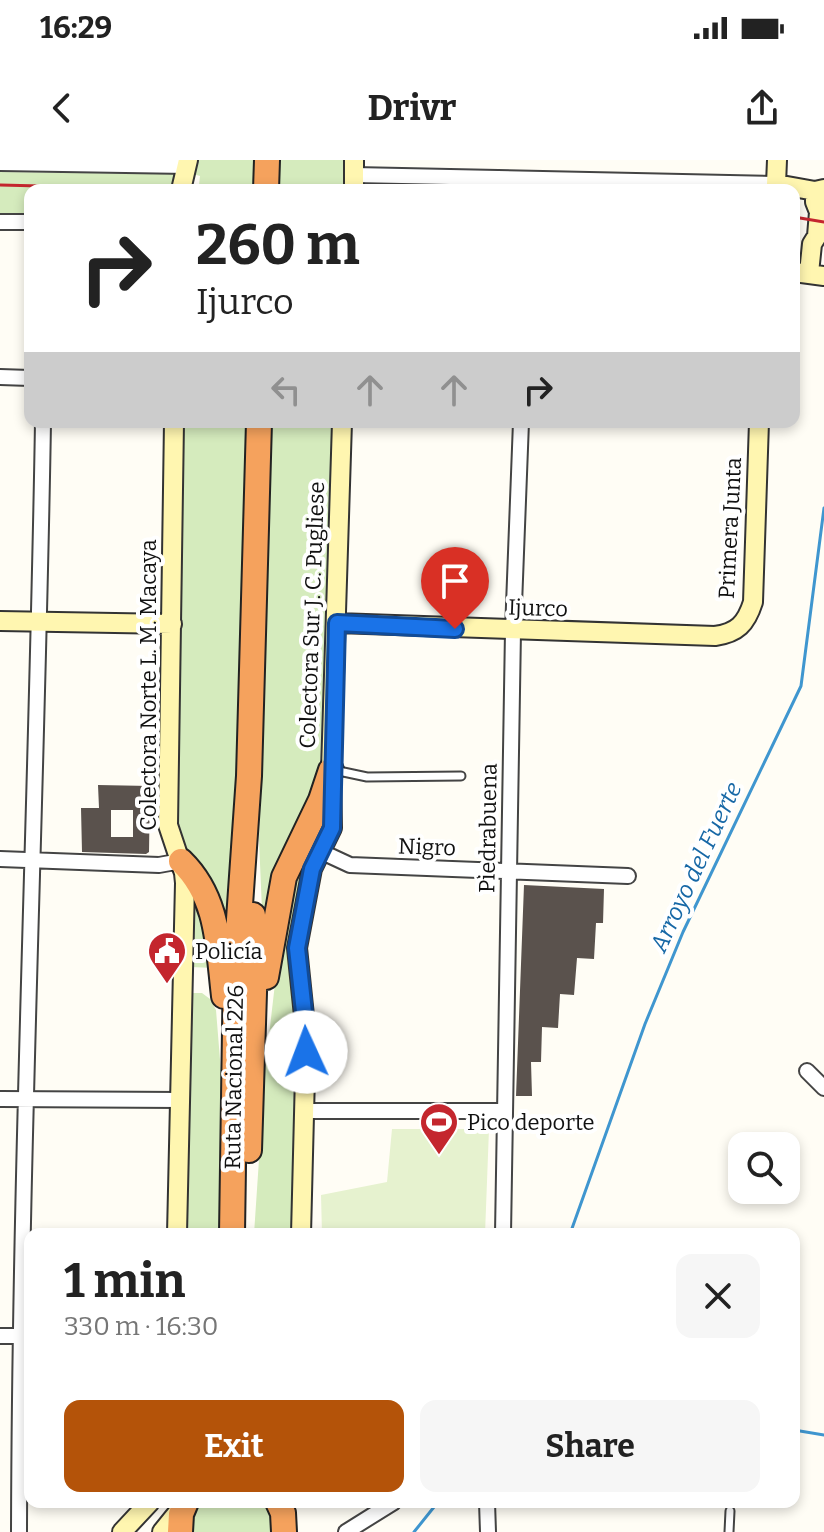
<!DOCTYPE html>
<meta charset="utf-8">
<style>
:root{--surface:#fff;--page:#f6f6f6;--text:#222;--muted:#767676;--accent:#b45309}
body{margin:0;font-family:Bitter,serif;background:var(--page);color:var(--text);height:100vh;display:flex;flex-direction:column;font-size:30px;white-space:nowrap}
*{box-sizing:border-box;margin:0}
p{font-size:26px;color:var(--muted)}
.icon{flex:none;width:44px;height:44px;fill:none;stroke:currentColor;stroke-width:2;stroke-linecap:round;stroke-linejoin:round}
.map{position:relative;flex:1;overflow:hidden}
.details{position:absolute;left:24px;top:1068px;width:776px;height:280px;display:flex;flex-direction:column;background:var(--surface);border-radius:16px;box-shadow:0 4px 12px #0003}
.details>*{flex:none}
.banner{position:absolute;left:24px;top:24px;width:776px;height:244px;border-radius:16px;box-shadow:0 4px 12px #0003;background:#fff;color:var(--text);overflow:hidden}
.fabs{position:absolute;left:728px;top:972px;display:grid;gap:16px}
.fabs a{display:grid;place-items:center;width:72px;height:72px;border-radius:16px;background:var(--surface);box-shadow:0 4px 12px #0003;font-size:40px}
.pin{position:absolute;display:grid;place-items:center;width:68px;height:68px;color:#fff;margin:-82px -34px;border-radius:50% 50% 50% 0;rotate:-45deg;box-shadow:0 0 8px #0007}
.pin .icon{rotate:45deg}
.me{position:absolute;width:88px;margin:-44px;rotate:358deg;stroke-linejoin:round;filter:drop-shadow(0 0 6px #0008)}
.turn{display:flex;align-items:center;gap:28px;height:168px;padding:0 40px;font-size:36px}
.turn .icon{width:104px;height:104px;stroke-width:2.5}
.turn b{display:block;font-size:56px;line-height:68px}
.lanes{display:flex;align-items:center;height:76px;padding:0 40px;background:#0003;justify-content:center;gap:40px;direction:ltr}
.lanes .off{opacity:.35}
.round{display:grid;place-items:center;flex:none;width:84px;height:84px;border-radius:16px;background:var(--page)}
.headline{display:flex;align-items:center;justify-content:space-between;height:136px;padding:0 40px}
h1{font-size:48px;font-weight:700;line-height:60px}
.primary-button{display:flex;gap:16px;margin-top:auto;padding:16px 40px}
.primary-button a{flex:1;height:92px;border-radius:16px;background:var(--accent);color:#fff;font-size:32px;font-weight:700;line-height:92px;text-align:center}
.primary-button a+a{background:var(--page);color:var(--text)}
.status{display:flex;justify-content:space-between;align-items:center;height:56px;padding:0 40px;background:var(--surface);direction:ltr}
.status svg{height:22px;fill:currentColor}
header{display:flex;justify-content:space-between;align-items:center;height:104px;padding:0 40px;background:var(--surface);font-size:36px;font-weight:700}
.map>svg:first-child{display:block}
.green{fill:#d5ebbd}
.pitch{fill:#e6f2cf}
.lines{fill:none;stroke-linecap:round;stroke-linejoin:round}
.stream{stroke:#3f96cf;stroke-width:3}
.building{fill:#5a524d;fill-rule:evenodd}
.lane-casing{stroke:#444;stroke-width:11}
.street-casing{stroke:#444;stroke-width:18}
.secondary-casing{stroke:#333;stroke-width:22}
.highway-casing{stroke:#222;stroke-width:28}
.lane{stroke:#fff;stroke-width:7}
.street{stroke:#fff;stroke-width:14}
.secondary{stroke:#fff6b0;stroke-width:18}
.highway{stroke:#f5a25d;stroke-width:24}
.rail{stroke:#c4262e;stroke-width:3}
.route-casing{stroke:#114b97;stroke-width:20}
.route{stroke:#1a73e8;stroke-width:14}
.labels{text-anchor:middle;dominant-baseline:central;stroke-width:8;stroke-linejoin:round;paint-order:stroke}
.street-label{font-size:22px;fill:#111;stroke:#fff}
.poi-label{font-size:22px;fill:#111;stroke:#fff;text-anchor:start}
.water-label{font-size:24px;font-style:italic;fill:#1768a6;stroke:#fff}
</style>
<div class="status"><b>16:29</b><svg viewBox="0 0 49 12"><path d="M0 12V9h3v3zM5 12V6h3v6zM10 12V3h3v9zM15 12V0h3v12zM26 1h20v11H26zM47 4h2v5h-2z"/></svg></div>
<header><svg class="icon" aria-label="back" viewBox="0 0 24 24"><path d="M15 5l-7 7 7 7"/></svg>Drivr<svg class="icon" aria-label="share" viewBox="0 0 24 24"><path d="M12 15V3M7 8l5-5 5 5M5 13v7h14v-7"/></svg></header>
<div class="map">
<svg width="824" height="1372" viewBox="0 0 824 1372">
<rect width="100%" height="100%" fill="#fffdf5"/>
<!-- green -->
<path class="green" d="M 195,0 L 346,0 L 345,29 L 199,25 L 200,16 L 193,14 Z
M 0,12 L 173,14 L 178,15 L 178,30 L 30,30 L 30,56 L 0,55 Z
M 359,21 L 776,30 L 356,30 Z
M 183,262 L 252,262 L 229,829 L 199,705 L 182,681 L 176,666 Z
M 270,262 L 339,262 L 327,596 L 264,797 L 259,680 Z
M 327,659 L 311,693 L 299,853 L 295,1074 L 254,1074 L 265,910 L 284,746 L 313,676 Z
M 196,726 L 214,808 L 191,807 L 192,728 Z
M 191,833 L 202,833 L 210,839 L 216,850 L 221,912 L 223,1074 L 184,1074 Z
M 194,1342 L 270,1342 L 276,1372 L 187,1372 Z"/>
<!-- pitch -->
<path class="pitch" d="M 392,969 L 489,969 L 485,1074 L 322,1074 L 321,1035 L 387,1022 Z"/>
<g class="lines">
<!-- stream -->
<path class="stream" d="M 570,1074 L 645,864 L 683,772 L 801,526 L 824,348
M 794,1270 L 824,1275
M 414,1372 L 438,1342"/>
</g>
<!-- building -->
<path class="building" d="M 98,625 L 150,626 L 149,692 L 146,694 L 82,692 L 81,648 L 99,648 ZM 111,650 L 133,650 L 133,677 L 111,677 Z
M 524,725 L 604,729 L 603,763 L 596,763 L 594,799 L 577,798 L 574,835 L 560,834 L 558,868 L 542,867 L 541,902 L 531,902 L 532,936 L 516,936 Z"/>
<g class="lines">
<!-- lane casing -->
<g class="lane-casing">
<path id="lane" d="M 334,610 L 367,617 L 461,616
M 729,1372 L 730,1351"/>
</g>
<!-- street casing -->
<g class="street-casing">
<path id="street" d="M 0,3 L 188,6
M 354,15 L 776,24
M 0,62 L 30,62
M 0,217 L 30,218
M 322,692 L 350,705 L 628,716
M 0,699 L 159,705 L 181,701
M 807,911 L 824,928
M 0,939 L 181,940
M 304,951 L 504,951
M 503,1074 L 513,471 L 521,262
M 0,1176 L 30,1176
M 487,1342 L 488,1372
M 19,1372 C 20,1002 37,632 43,262
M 346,1372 L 394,1342"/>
</g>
<!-- secondary casing -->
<g class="secondary-casing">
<path id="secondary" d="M 777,0 L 776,24 L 815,31 L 824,29
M 181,30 L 188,0
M 354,30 L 354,0
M 794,112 L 824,116
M 809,113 L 812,84 L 817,76 L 819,52 L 815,42 L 815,31
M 174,262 L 168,665 L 184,713 L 185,723 L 177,1074
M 0,461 L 172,464
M 337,463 L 715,476 C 737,473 746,464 753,442 L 759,262
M 301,1074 L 306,875 L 297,788 L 312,709 L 332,668 L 331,610 L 342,262
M 122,1372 L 150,1342
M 162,1372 L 183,1346"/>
</g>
<!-- highway casing -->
<g class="highway-casing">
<path id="highway" d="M 266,30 L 267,0
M 181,701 C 219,738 218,786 224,836
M 266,817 L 284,717 L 321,640 L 331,610
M 249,990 L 255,801 L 253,755
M 232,1074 L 236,802 L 249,616 L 259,262
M 278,1342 L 283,1353 L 284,1372
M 180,1372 L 181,1354 L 186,1342"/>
</g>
<!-- lane -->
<use href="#lane" class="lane"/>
<!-- street -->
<use href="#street" class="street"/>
<!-- secondary -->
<use href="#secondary" class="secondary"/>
<!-- highway -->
<use href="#highway" class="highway"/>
<!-- rail -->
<path class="rail" d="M 0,25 L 203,30
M 794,57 L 824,62"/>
</g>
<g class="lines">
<!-- route casing -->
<g class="route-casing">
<path id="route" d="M 306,892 L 305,861 L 297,788 L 312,709 L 332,668 L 337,463 L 455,469"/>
</g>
<!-- route -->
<use href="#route" class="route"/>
</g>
<!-- icons -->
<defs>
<g id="civic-pin" transform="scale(2)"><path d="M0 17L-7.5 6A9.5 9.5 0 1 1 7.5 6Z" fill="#c4262e" stroke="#fff"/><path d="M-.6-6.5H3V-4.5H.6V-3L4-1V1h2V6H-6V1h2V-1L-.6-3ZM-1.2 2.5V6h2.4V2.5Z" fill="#fff"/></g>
<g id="stadium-pin" transform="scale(2)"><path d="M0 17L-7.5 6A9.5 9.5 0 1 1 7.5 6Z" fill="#c4262e" stroke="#fff"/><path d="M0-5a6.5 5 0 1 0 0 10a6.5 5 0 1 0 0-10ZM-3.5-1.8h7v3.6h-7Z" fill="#fff"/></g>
</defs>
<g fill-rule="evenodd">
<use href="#civic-pin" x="167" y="791"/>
<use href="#stadium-pin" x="439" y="962"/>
</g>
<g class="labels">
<!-- street labels -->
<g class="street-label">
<text transform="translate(730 368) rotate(-87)">Primera Junta</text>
<text transform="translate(538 448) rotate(2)">Ijurco</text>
<text transform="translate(312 455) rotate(-88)">Colectora Sur J. C. Pugliese</text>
<text transform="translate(148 525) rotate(-90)">Colectora Norte L. M. Macaya</text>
<text transform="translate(488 668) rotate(-89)">Piedrabuena</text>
<text transform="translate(427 687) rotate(2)">Nigro</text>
<text transform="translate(234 917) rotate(-89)">Ruta Nacional 226</text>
</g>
<!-- poi labels -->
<g class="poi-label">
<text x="195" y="791">Policía</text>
<text x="467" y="962">Pico deporte</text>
</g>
<!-- water labels -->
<g class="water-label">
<text transform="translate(696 707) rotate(-65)">Arroyo del Fuerte</text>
</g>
</g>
</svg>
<div class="fabs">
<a><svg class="icon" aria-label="search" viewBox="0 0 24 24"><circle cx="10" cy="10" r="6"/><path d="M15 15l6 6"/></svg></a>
</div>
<div class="pin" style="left:455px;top:469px;background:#d93025"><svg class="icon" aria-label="arrive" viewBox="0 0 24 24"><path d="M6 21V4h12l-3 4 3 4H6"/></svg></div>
<svg class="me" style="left:306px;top:892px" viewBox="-20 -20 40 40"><circle r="19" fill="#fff"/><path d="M0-13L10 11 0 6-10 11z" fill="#1a73e8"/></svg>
<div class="banner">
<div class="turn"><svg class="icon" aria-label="right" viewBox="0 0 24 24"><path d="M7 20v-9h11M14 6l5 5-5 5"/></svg><div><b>260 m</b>Ijurco</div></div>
<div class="lanes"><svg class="icon off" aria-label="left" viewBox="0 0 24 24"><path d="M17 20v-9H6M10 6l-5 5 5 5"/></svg><svg class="icon off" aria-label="ahead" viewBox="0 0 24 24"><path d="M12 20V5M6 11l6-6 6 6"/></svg><svg class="icon off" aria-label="ahead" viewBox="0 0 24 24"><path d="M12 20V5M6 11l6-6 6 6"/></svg><svg class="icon" aria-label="right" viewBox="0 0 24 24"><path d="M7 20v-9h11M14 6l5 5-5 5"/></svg></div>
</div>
<section class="details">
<div class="headline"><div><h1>1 min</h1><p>330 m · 16:30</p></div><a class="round"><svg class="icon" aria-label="close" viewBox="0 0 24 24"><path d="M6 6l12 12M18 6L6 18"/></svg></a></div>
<div class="primary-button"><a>Exit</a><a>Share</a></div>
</section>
</div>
